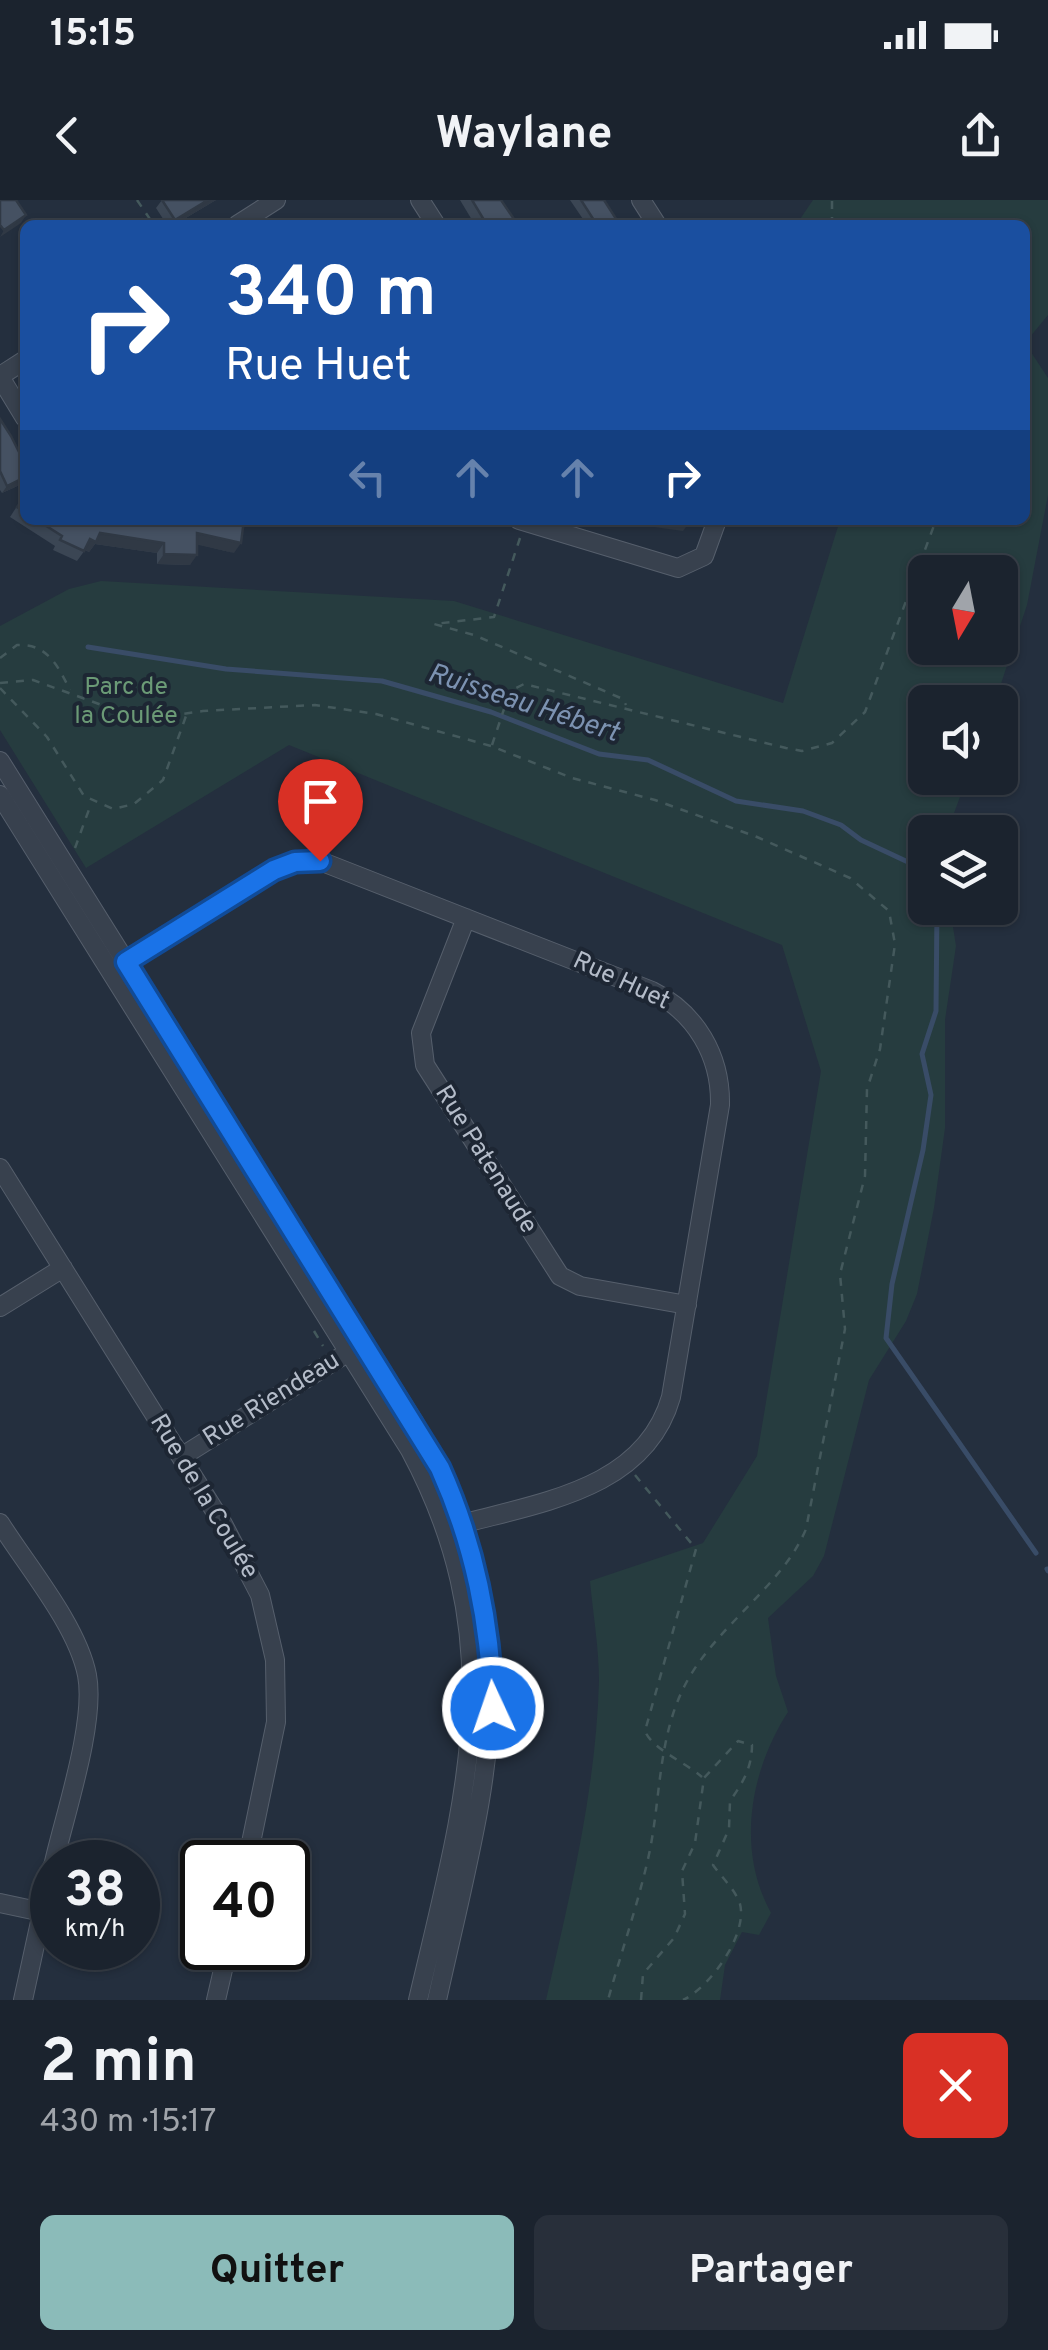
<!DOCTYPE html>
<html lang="fr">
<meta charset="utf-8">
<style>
:root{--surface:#1b232e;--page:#282f3a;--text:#f1f3f6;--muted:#a0a4aa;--line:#39404a;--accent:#8bbbb9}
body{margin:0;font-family:Overpass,sans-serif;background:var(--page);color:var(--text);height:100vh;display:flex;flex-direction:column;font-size:38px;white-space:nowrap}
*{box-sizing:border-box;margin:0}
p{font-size:32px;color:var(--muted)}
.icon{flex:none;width:55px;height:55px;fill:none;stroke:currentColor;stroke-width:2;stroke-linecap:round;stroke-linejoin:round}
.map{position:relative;height:1800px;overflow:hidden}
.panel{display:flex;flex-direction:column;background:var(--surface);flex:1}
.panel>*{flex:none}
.top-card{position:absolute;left:20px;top:20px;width:1010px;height:305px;border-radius:15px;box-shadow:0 2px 8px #0004,0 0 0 2px var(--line);background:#1a4fa0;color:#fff;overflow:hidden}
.needle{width:65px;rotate:190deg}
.buttons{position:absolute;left:908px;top:355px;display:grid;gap:20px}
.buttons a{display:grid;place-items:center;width:110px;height:110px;border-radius:15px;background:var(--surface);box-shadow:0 2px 8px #0004,0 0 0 2px var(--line);font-size:50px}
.speed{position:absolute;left:30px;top:1640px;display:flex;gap:20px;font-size:50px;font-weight:700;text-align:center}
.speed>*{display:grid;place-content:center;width:130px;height:130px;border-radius:50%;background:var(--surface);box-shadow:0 2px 8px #0004,0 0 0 2px var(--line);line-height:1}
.speed small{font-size:25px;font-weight:400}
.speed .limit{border:5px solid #111;border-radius:15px;background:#fff;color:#111}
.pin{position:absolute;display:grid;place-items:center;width:85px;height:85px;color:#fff;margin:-102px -42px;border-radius:50% 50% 50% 0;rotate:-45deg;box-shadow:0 0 10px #0007}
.pin .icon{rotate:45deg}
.me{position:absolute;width:110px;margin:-55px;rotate:357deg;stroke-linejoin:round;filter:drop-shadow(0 0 8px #0008)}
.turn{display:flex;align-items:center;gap:35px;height:210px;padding:0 40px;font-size:45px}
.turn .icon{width:130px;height:130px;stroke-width:2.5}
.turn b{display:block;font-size:70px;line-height:85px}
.lanes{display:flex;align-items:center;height:95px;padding:0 40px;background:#0003;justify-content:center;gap:50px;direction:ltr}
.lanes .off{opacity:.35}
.round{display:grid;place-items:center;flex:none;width:105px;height:105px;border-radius:15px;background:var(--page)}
.overview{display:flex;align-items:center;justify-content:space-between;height:170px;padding:0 40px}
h1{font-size:60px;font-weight:700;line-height:75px}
.primary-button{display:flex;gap:20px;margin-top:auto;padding:20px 40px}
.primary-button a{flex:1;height:115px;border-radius:15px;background:var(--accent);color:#111;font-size:40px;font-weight:700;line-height:115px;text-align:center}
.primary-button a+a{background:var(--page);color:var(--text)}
.status{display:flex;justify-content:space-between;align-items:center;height:70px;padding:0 50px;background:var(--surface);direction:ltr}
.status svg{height:28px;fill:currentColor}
header{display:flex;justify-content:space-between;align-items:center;height:130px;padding:0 40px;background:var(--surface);font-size:45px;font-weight:700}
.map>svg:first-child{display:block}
.green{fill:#263c3f;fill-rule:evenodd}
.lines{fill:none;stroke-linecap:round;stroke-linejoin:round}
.stream{stroke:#394c67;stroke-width:5}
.minor-casing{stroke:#565f6c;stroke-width:20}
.path{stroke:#44595c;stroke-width:2.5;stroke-dasharray:8 8;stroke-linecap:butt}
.minor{stroke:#38414e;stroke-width:18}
.wall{fill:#3b4654}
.shaded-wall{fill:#303945}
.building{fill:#455162;stroke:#303945;stroke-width:2.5}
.route-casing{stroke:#114b97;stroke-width:25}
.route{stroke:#1a73e8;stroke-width:18}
.labels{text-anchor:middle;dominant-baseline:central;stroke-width:8;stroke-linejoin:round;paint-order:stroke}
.park-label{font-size:25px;fill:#6b9a76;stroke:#1d2633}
.street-label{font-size:25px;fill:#b4bcc9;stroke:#1d2633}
.water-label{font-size:28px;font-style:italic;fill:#7c92b1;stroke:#1d2633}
</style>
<div class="status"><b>15:15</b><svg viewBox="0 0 49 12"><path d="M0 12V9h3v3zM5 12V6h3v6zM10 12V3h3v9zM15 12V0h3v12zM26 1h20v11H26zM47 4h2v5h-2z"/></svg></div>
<header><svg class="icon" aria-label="back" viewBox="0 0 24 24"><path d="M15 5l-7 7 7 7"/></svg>Waylane<svg class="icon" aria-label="share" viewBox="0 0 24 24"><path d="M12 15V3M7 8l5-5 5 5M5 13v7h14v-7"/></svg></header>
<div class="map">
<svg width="1048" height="1800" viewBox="0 0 1048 1800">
<rect width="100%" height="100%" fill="#242f3e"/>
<!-- green -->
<path class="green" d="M 813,0 L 1048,0 L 1048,115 L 1025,143 L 1025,25 L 796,25 Z
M 1025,143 L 1048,178 L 1048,295 L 1027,405 L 995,502 L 925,502 L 925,578 L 967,578 L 947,632 L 925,632 L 925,708 L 950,708 L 956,746 L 945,820 L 945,928 L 934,1008 L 917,1094 L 906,1121 L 869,1180 L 824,1356 L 813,1376 L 768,1418 L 776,1476 L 788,1512 C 750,1571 736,1649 771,1713 L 759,1735 L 742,1732 L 725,1765 L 720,1800 L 546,1800 C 570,1695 596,1590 599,1481 C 599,1448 593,1414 590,1381 L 703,1343 L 757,1256 L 821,871 L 782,745 L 289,545 L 86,668 L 0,530 L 0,426 L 69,389 L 101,381 L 454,401 L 783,503 L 840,320 L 1025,320 ZM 925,372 L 1000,372 L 1000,448 L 925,448 Z"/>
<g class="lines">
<!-- stream -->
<path class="stream" d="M 88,447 L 226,469 L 382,481 L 491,512 L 599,554 L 648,560 L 736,601 L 803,611 L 841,625 L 861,640 L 925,670
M 937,708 L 936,811 L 922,854 L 931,895 L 923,950 L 892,1084 L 886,1138 L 1036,1353
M 1047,1369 L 1048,1371"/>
<!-- minor casing -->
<g class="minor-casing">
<path id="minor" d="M 420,0 L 436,25
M 641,0 L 657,25
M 237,25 L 276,0
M 0,176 L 25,160
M 0,177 L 25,218
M 519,320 L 678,368 L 704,356 L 717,320
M 0,561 L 414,1222 C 536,1439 487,1574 437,1800
M 0,595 L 410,1250 C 514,1444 465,1599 418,1800
M 466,718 L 421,833 L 425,865 L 560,1076 L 580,1086 L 687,1105
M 120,766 L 274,670 L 295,662 L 320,661 L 652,791 C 696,813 721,856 720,905 L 671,1197 C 644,1292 534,1303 451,1327
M 0,968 L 223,1324 L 260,1395 L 275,1460 L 276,1522 L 247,1662
M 0,1107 L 63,1068
M 181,1257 L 355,1148
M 0,1323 C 27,1366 77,1425 87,1475 C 96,1522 65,1614 54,1662
M 0,1703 L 42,1712
M 23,1800 L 52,1667
M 216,1800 L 228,1748"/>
</g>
<!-- path -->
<path class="path" d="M 137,0 L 154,25
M 832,25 L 832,0
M 520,338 L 494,417 L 434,424 L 474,435 L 623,499 L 626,505
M 0,458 L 17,445 C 47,443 58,466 70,490
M 0,483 L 33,480 L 143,520 L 203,511 L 315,505 L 376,514 L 491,546 L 572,578 L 655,600 L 757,637 L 850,678 L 889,711 L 895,744 L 880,849 L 867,889 L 865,976 L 840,1074 L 845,1129 L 806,1329 C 782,1387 714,1427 684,1487 C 657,1541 661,1602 648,1659 C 637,1707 621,1753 608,1800
M 0,488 L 47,537 L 84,596 L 113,609 L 134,604 L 163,580 L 186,516
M 492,545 L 510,491 L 524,484 L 786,548 L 802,551 L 832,543 L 865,512 L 936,320
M 75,648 L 91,604
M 314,1131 L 323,1146
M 635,1275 L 696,1349 L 645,1531 C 652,1549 685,1562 702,1577
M 641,1800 L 643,1774 L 674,1738 L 685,1714 L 682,1671 L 695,1643 L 704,1578 L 738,1541 L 752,1545 C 752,1568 742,1584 730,1601 L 729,1629 L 713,1665 C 722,1678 735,1689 740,1704 C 748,1735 709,1788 683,1800"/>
<!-- minor -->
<use href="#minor" class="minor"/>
</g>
<!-- wall -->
<path class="wall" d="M 162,0 L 216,0 L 174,25 L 167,25 L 156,8 Z
M 460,0 L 501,0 L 518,25 L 475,25 Z
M 570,0 L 604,0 L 620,25 L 587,25 Z
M 0,219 L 24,283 L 2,293 L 0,290 Z
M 25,294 L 25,320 L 122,320 L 234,353 L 197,344 L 190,365 L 157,364 L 157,353 L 95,344 L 89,352 L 85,350 L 77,361 L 53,350 L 55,346 L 10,317 Z"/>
<!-- shaded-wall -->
<path class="shaded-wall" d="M 208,0 L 216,0 L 174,25 L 171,25 L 175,20 Z
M 26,15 L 21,23 L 0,37 L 4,30 Z
M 25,277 L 24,283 L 2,293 L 7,286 Z
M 659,320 L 668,320 L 689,323 L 683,331 L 654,327 Z
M 100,333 L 164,343 L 157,353 L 95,344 L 89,352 L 83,349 L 90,339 Z
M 197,333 L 241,343 L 234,353 L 190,343 Z
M 164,354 L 197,355 L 190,365 L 157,364 Z"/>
<!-- building -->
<path class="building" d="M 0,0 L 16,0 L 26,15 L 4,30 L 0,25 Z
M 162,0 L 208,0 L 175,20 Z
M 472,0 L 501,0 L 518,25 L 487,25 Z
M 581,0 L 604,0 L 620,25 L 597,25 Z
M 142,19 L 146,25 L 124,25 Z
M 0,219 L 11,236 L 25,264 L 25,277 L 7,286 L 0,271 Z
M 25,295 L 25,312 L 17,307 Z
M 37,320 L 116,320 L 122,323 L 122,320 L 244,320 L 241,343 L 197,333 L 197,355 L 164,354 L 164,343 L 100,333 L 96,342 L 90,339 L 84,351 L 60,340 L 62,336 Z"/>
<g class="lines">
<!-- route casing -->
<g class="route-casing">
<path id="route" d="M 320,661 L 295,662 L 274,670 L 126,762 L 440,1268 C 475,1346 490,1423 493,1508"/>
</g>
<!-- route -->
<use href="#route" class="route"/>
</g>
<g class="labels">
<!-- park labels -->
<g class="park-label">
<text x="126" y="488">Parc de<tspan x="126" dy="29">la Coulée</tspan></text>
</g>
<!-- street labels -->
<g class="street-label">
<text transform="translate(621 782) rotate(25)">Rue Huet</text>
<text transform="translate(485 960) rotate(58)">Rue Patenaude</text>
<text transform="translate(272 1200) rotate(-32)">Rue Riendeau</text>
<text transform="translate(203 1297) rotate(59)">Rue de la Coulée</text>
</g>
<!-- water labels -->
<g class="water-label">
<text transform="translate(523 504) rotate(18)">Ruisseau Hébert</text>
</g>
</g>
</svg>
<div class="buttons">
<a><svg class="needle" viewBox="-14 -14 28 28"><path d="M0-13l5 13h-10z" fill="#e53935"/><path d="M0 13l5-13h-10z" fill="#a0a4aa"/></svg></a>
<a><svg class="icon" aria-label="sound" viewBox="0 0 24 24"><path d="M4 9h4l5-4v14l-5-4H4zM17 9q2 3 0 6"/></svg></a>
<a><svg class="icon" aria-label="layers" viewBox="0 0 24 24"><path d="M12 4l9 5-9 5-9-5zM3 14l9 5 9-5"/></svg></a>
</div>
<div class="speed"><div>38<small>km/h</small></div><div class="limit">40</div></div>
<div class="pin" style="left:320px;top:661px;background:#d93025"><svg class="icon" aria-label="arrive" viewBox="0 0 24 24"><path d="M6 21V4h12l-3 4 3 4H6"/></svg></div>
<svg class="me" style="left:493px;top:1508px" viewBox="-20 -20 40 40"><circle r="17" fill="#1a73e8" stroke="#fff" stroke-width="3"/><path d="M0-11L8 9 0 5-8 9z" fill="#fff"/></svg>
<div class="top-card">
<div class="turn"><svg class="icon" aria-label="right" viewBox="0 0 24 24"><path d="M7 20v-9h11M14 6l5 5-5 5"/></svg><div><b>340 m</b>Rue Huet</div></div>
<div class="lanes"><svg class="icon off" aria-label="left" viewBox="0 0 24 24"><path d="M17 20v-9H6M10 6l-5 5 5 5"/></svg><svg class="icon off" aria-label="ahead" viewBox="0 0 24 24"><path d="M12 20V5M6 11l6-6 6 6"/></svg><svg class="icon off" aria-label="ahead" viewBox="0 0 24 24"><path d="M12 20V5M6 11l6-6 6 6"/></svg><svg class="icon" aria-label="right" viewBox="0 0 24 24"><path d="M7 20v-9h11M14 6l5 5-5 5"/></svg></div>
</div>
</div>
<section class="panel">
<div class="overview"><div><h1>2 min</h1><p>430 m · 15:17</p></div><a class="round" style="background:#d93025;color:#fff"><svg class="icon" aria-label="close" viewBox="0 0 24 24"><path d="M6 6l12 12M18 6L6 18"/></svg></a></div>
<div class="primary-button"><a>Quitter</a><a>Partager</a></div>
</section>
